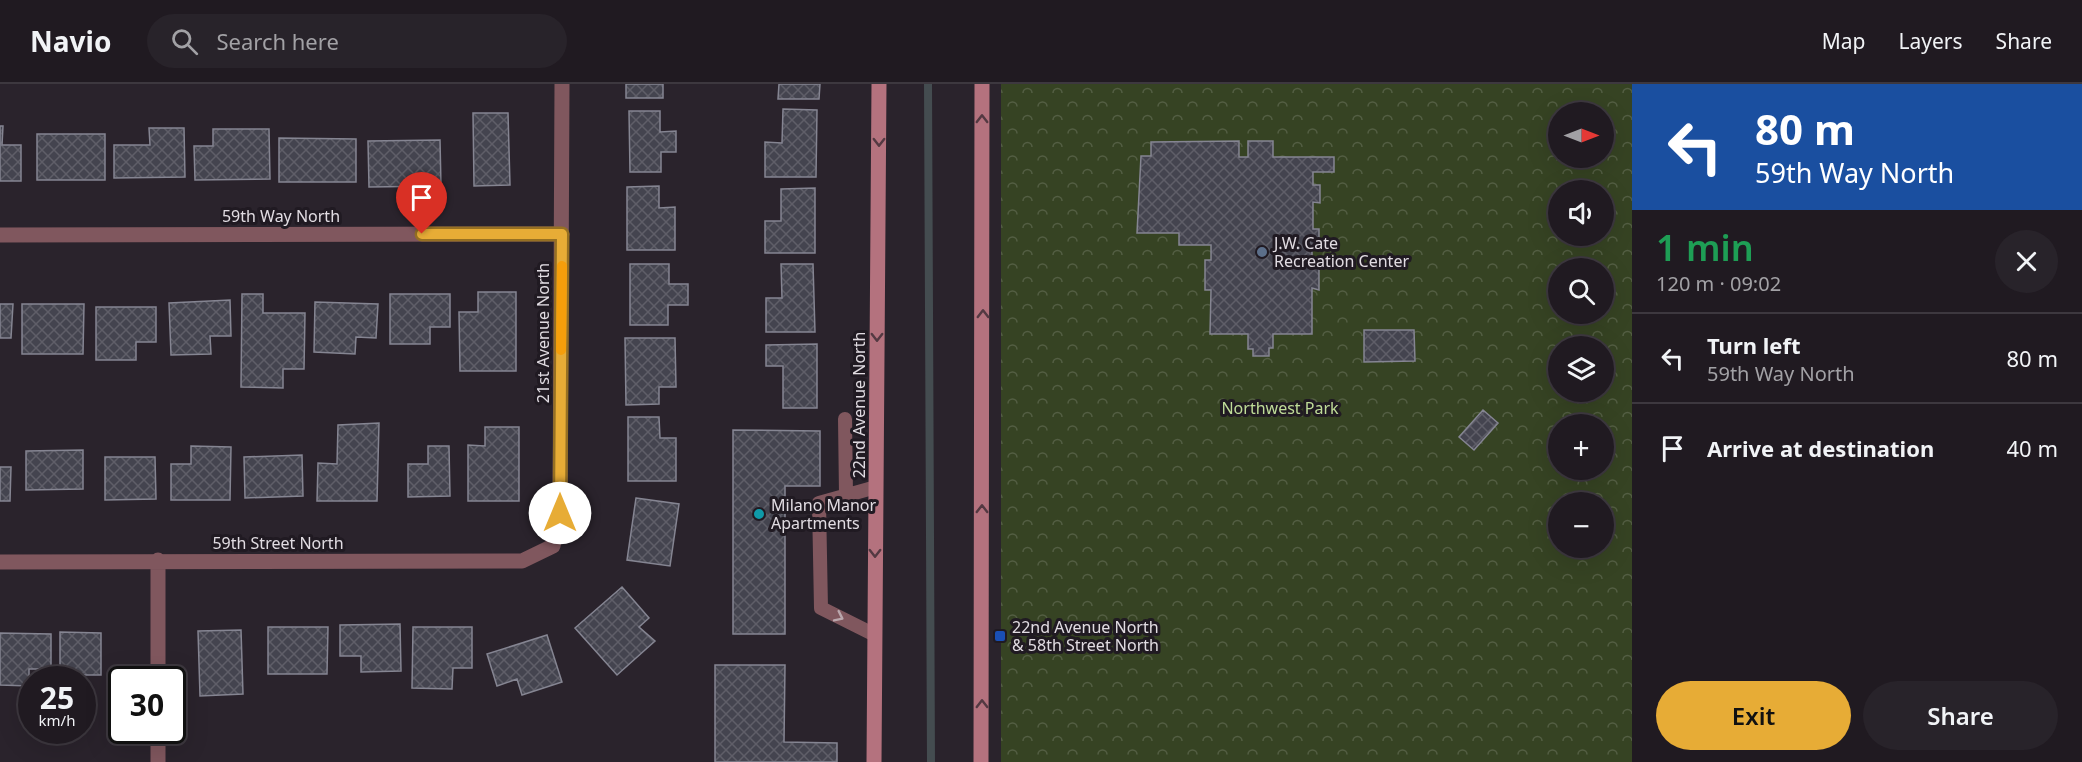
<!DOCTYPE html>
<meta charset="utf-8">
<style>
:root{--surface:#201a21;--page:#28232a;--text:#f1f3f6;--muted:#a2a1a5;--line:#3d383f;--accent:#e7ac36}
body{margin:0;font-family:"Noto Sans",sans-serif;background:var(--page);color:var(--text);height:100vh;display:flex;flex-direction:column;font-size:22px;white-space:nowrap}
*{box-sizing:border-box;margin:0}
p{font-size:20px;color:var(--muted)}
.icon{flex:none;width:33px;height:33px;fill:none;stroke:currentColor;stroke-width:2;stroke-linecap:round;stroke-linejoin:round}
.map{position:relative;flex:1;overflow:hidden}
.details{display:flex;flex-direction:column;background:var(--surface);width:450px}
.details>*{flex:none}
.guide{background:#1a4fa0;color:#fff;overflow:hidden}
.needle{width:39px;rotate:90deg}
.buttons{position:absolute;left:1548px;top:18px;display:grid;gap:12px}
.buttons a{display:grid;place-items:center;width:66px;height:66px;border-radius:50%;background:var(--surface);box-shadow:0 6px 24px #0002,0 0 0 2px var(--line);font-size:30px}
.speed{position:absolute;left:18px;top:582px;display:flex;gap:12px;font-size:30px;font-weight:700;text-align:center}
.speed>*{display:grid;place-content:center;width:78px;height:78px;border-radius:50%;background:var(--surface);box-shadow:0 6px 24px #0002,0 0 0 2px var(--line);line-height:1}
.speed small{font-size:15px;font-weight:400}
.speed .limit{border:3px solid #111;border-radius:9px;background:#fff;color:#111}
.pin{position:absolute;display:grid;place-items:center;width:51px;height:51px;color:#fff;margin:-62px -26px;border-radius:50% 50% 50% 0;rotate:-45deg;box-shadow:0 0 6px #0007}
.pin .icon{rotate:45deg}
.me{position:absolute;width:66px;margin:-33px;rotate:0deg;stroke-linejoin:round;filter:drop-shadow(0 0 4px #0008)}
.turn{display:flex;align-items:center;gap:21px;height:126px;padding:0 24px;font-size:27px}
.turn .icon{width:78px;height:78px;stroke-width:2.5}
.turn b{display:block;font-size:42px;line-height:51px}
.round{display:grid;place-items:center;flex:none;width:63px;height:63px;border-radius:32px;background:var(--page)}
.overview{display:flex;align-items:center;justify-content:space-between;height:102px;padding:0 24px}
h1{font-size:36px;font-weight:600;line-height:45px;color:#1e9e55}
.button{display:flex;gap:12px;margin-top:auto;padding:12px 24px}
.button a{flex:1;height:69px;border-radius:36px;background:var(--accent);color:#111;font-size:24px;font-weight:600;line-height:69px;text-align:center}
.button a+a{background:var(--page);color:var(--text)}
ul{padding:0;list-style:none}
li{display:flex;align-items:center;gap:18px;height:90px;padding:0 24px;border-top:2px solid var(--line)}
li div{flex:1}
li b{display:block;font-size:22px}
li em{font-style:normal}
header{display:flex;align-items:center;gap:36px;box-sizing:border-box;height:84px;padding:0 30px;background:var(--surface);border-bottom:2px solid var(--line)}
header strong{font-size:28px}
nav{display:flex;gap:33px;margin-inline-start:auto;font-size:21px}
.search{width:420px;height:54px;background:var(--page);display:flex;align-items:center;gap:15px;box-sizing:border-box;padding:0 21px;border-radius:33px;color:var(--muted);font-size:22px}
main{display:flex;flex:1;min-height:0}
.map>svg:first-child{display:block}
.forest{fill:url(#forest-crowns);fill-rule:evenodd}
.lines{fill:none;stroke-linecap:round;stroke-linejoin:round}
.stream{stroke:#444c50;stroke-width:8}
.building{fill:url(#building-cross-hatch);stroke:#858592;stroke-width:1.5}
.service{stroke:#80575e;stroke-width:14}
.minor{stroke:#80575e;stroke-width:15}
.secondary{stroke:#b4727e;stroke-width:15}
.oneway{stroke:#543942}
.oneway2{stroke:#baa7ad}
.route-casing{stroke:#967023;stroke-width:15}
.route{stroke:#e7ac36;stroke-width:10}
.slow{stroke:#f59e0b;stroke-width:10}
.service-dot{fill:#5c6f8a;stroke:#201a22;stroke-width:2}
.culture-dot{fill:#0f9aa8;stroke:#201a22;stroke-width:2}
.transit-dot{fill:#1a4fb4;stroke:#201a22;stroke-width:2}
.labels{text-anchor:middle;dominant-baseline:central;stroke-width:6;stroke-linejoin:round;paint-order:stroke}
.street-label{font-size:16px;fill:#e1dce2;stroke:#201a22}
.poi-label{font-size:16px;fill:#e1dce2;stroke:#201a22;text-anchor:start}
.park-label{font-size:16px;fill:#bfdc98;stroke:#201a22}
</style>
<header>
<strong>Navio</strong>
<div class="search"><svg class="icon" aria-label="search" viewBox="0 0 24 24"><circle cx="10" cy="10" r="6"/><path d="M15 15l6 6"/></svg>Search here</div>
<nav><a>Map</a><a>Layers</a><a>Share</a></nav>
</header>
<main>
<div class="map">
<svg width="1632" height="678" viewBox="0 0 1632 678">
<defs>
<pattern id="forest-crowns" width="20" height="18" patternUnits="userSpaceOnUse" patternTransform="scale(1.5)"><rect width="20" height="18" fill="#364323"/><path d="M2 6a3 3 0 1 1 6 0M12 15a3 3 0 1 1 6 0" fill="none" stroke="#535e43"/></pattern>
<pattern id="building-cross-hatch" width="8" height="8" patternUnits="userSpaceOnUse" patternTransform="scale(1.5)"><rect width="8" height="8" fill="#44444f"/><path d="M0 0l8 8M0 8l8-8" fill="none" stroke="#5f5e68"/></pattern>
</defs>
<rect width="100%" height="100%" fill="#2a232c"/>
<!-- forest -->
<path class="forest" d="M 1001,0 L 1632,0 L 1632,678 L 1001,678 ZM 1558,28 L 1604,28 L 1604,74 L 1558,74 ZM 1558,106 L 1604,106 L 1604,152 L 1558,152 ZM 1558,184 L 1604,184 L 1604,230 L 1558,230 ZM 1558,262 L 1604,262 L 1604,308 L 1558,308 ZM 1558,340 L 1604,340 L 1604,386 L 1558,386 ZM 1558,418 L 1604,418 L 1604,464 L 1558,464 Z"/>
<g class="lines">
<!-- stream -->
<path class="stream" d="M 928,0 L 931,678"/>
</g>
<!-- building -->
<path class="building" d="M 626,0 L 663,0 L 663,14 L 626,14 Z
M 779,0 L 820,0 L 819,15 L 778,15 Z
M 783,25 L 817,26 L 816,93 L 765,93 L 765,58 L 782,59 Z
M 629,27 L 660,27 L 660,48 L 676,47 L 676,68 L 661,68 L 661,88 L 630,88 Z
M 473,29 L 508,29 L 510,101 L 474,102 Z
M 0,42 L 3,42 L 2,61 L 21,61 L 21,97 L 0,97 Z
M 149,44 L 184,44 L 185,93 L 114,94 L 114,61 L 150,61 Z
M 213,45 L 269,45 L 270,95 L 195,96 L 194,62 L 213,62 Z
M 37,50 L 105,50 L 105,96 L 37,96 Z
M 279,54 L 356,55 L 356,98 L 279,98 Z
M 440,56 L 441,102 L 369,103 L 368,57 Z
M 1239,57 L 1239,73 L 1248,73 L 1248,57 L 1273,57 L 1273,73 L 1334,73 L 1334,88 L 1313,88 L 1313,101 L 1320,101 L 1320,119 L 1313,118 L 1313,145 L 1319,145 L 1319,161 L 1312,161 L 1312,175 L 1319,175 L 1319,206 L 1312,204 L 1312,250 L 1273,250 L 1273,264 L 1269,264 L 1269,272 L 1253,272 L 1253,265 L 1248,265 L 1248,250 L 1210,250 L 1211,206 L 1205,206 L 1205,176 L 1211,176 L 1211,161 L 1179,161 L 1179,149 L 1137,149 L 1141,72 L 1151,72 L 1151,58 Z
M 659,102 L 659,124 L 675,123 L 675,166 L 627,166 L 627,103 Z
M 815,104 L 815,169 L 765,169 L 765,137 L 781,137 L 781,105 Z
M 630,180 L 669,180 L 669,200 L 688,200 L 688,221 L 668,221 L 668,241 L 630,241 Z
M 781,180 L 813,180 L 815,248 L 766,248 L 766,214 L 782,214 Z
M 478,208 L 516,208 L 516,287 L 460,287 L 459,228 L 478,228 Z
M 242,210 L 263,210 L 263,229 L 305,229 L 304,285 L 283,285 L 283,304 L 241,303 Z
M 390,210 L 450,210 L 450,243 L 430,243 L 430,260 L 390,260 Z
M 230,216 L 231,252 L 210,252 L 211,270 L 171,271 L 169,219 Z
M 315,218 L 378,220 L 376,254 L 356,253 L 355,270 L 314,268 Z
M 0,220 L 13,220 L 11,254 L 0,254 Z
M 22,220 L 84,220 L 83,270 L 22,270 Z
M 96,223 L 156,223 L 156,258 L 136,258 L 136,276 L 96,276 Z
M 1364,246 L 1414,246 L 1415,277 L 1364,278 Z
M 625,254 L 675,254 L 676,303 L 659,303 L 659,320 L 626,321 Z
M 817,260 L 817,324 L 783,324 L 783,282 L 766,282 L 766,261 Z
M 1483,326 L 1498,339 L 1474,366 L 1459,353 Z
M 628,333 L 659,333 L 660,354 L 676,354 L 676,397 L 628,397 Z
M 379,339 L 377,417 L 317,417 L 318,379 L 337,380 L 338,341 Z
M 485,343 L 519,343 L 519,417 L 468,417 L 468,361 L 485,362 Z
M 733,346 L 820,347 L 820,402 L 785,402 L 785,550 L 733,550 Z
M 191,362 L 231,363 L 230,416 L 171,416 L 171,380 L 191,380 Z
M 428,362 L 449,362 L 450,412 L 408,413 L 408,380 L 428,380 Z
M 83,366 L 83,405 L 26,406 L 26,367 Z
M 302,371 L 303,412 L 245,414 L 244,373 Z
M 105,373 L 155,373 L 156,415 L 105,416 Z
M 0,383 L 11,383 L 10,417 L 0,417 Z
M 636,414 L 679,420 L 670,482 L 627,476 Z
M 622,503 L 649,534 L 639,543 L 655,557 L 617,591 L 575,544 Z
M 400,540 L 401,587 L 361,588 L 361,572 L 340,572 L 340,541 Z
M 268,543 L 328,543 L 327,590 L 268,590 Z
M 413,543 L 472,543 L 472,584 L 453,584 L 452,605 L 412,604 Z
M 241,546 L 243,610 L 200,612 L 198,547 Z
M 60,548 L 101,549 L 101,591 L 81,591 L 80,596 L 60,596 Z
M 0,549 L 51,550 L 51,585 L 29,585 L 29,602 L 0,601 Z
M 547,551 L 562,598 L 522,611 L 517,595 L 497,602 L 487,570 Z
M 715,581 L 785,581 L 784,658 L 837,659 L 837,678 L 715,678 Z"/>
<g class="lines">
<!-- service -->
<path class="service" d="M 845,335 L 846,411
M 875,551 L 821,524 L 819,419 L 876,403"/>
<!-- minor -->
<path class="minor" d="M 0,151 L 562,150
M 158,476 L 158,596
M 0,478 L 522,477 L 553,462 L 560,429 L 562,0
M 158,646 L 158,678"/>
<!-- secondary -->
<path class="secondary" d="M 874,678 L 879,0
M 981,678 L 982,0"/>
</g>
<!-- one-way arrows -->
<defs><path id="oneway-chevron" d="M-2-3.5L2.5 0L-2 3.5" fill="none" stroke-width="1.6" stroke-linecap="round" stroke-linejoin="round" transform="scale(1.5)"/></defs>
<g class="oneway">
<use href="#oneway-chevron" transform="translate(982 35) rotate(-90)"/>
<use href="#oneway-chevron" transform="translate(879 58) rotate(90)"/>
<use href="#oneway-chevron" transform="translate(983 230) rotate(-90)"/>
<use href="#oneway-chevron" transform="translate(877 253) rotate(90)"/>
<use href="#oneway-chevron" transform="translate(982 425) rotate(-90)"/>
<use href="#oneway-chevron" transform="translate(875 469) rotate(90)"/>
<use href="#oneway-chevron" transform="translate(982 620) rotate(-90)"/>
</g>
<use class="oneway2" href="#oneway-chevron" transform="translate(839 533) rotate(26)"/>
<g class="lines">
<!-- route casing -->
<g class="route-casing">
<path id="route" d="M 422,150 L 562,150 L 560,429"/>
</g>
<!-- route -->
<use href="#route" class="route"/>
<!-- slow -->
<path class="slow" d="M 561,266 L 562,182"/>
</g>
<!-- markers -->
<circle class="service-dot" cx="1262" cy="168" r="6"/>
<circle class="culture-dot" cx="759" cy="430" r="6"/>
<rect class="transit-dot" x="994" y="546" width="12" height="12" rx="3"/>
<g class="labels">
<!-- street labels -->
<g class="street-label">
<text x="281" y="132">59th Way North</text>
<text transform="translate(543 249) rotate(-90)">21st Avenue North</text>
<text transform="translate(859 321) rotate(-90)">22nd Avenue North</text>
<text x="278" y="459">59th Street North</text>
</g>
<!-- poi labels -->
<g class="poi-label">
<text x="1274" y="159">J.W. Cate<tspan x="1274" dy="18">Recreation Center</tspan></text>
<text x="771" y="421">Milano Manor<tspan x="771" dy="18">Apartments</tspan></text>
<text x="1012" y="543">22nd Avenue North<tspan x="1012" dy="18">&amp; 58th Street North</tspan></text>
</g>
<!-- park labels -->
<g class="park-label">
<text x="1280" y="324">Northwest Park</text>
</g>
</g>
</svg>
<div class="buttons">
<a><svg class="needle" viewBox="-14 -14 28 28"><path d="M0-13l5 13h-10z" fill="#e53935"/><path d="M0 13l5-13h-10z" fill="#a2a1a5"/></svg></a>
<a><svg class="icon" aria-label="sound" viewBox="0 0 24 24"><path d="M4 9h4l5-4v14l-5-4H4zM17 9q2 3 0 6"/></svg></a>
<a><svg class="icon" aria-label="search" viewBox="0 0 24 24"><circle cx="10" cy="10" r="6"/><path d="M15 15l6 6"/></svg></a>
<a><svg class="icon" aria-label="layers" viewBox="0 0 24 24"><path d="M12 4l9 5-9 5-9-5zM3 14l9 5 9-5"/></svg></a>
<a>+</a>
<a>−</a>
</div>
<div class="speed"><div>25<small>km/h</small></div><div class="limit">30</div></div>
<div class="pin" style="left:422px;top:150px;background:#d93025"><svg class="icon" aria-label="arrive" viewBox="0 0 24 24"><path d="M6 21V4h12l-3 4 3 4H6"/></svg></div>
<svg class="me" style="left:560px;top:429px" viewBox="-20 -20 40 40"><circle r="19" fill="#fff"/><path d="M0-13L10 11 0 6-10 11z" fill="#e7ac36"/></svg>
</div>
<section class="details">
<div class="guide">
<div class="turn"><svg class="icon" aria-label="left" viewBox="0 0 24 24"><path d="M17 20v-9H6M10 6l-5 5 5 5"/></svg><div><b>80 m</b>59th Way North</div></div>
</div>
<div class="overview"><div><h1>1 min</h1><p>120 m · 09:02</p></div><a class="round"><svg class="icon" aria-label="close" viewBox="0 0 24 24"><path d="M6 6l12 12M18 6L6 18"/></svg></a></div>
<ul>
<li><svg class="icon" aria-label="left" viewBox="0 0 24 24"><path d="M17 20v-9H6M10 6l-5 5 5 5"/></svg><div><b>Turn left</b><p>59th Way North</p></div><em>80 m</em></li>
<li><svg class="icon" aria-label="arrive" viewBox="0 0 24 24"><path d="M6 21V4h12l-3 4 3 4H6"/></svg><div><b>Arrive at destination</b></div><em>40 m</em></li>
</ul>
<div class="button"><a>Exit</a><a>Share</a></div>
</section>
</main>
